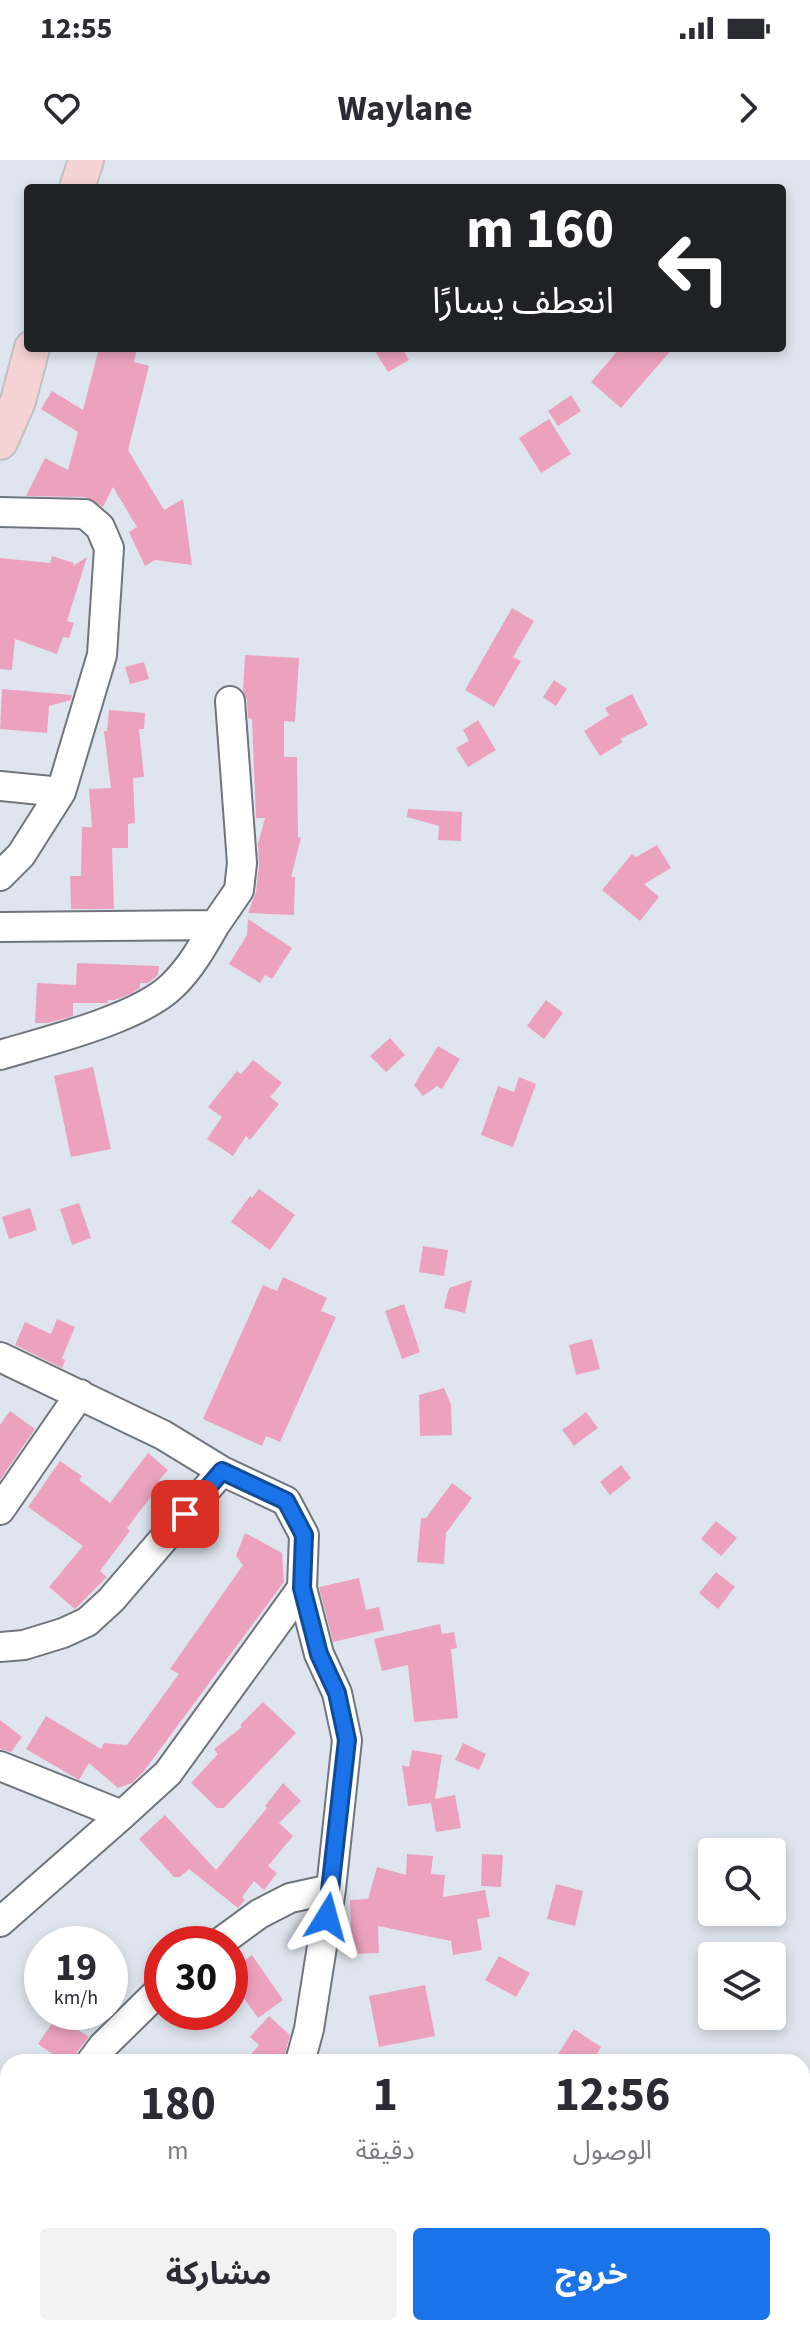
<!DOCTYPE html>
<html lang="ar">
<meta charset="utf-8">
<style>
:root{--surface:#fff;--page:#f2f2f3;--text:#2b2b33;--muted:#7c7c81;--accent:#1a73e8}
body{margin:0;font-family:"Source Sans 3","Noto Sans Arabic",sans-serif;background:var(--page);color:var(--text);direction:rtl;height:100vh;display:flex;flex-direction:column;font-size:30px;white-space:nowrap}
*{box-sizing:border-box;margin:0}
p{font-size:26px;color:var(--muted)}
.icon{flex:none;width:44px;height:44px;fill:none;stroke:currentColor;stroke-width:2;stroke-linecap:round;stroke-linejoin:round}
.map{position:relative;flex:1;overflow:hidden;direction:ltr}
.details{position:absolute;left:0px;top:1894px;width:810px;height:282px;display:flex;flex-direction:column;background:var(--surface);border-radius:24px 24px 0 0;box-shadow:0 4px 12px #0003;direction:rtl}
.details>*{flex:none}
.hud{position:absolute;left:24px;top:24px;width:762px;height:168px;border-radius:8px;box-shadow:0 4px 12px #0003;direction:rtl;background:#202124;color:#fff;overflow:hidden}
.controls{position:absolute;left:698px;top:1678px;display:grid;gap:16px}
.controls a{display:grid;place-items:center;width:88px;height:88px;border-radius:8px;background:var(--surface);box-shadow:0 4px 12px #0003;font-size:40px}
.speed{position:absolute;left:24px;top:1766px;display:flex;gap:16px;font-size:40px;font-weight:700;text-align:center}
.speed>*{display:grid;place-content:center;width:104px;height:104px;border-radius:50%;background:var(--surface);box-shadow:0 4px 12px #0003;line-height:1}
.speed small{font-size:20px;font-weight:400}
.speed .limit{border:12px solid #d22;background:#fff;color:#111}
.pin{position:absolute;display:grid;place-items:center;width:68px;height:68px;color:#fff;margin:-34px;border-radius:16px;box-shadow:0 4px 12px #0006}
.me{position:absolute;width:88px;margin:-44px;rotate:8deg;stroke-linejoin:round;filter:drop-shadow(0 0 6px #0008)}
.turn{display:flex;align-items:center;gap:28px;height:168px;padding:0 40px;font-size:36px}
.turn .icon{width:104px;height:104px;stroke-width:2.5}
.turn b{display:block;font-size:56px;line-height:68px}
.eta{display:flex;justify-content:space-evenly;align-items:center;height:136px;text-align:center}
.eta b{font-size:48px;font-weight:700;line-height:56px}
.button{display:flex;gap:16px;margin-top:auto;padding:16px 40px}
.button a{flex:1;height:92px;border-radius:8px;background:var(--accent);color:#fff;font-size:32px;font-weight:700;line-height:92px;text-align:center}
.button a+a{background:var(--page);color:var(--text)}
.status{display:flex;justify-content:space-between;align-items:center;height:56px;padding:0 40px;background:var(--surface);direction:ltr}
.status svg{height:22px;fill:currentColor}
header{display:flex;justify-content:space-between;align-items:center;height:104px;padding:0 40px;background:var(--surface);font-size:36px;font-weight:700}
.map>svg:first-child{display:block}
.building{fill:#eca2bd}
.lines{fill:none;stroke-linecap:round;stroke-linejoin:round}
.minor-casing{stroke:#6f757d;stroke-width:32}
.major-casing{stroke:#c1c1c2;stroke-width:38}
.minor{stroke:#fff;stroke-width:28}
.major{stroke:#f5d3d5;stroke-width:34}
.route-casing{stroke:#114b97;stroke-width:20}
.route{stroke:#1a73e8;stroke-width:14}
</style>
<div class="status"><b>12:55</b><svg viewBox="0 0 49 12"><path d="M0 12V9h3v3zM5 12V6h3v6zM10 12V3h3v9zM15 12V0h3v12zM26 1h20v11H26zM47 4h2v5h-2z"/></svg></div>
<header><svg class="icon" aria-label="forward" viewBox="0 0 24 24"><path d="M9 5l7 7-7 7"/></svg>Waylane<svg class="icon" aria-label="heart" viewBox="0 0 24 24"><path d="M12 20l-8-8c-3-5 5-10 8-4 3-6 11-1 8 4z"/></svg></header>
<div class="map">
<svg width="810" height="2175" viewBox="0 0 810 2175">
<rect width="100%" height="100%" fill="#dfe5ee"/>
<!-- building -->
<path class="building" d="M 99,188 L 137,188 L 134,202 L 149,206 L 128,290 L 164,350 L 183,339 L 192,405 L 155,400 L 145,406 L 129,372 L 137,367 L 113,327 L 103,347 L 85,337 L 26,336 L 45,298 L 68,310 L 78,272 L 41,249 L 52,231 L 83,250 Z
M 373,188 L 402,188 L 409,200 L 388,212 Z
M 620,188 L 673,188 L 621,248 L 591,222 Z
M 571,235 L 581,251 L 558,266 L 548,251 Z
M 549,259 L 571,294 L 541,313 L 519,278 Z
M 52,396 L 74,403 L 73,406 L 87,397 L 67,461 L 74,463 L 69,478 L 63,477 L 57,494 L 15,479 L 12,510 L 0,509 L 0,398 L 50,403 Z
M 512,448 L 534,461 L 513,497 L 521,501 L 494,547 L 465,530 Z
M 245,495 L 299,498 L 295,562 L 284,561 L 284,597 L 297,597 L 298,677 L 301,678 L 291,717 L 295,717 L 294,755 L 248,753 L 256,732 L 259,705 L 258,684 L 265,658 L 256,658 L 252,559 L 248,558 L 247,540 L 243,531 Z
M 144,502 L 149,519 L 130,524 L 125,507 Z
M 554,520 L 567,529 L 556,546 L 543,537 Z
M 2,529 L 72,535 L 71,540 L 49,546 L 47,573 L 0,569 Z
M 632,534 L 648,565 L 620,579 L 623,582 L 600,596 L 584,571 L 609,555 L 605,548 Z
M 109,550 L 145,553 L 144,569 L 139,569 L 144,617 L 133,618 L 135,663 L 128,664 L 128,688 L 112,688 L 114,749 L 71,749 L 70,716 L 81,716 L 82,667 L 92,667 L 89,629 L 111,628 L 104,571 L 107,571 Z
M 478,560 L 496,590 L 468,607 L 456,588 L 469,581 L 463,570 Z
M 408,649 L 462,652 L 461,681 L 438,680 L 439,666 L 407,657 Z
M 657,685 L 671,708 L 644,724 L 659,737 L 640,761 L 602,730 L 632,694 L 636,697 Z
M 248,759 L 292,788 L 272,819 L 265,815 L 260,823 L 229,804 L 247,775 Z
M 77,803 L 159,806 L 158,815 L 148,823 L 140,823 L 140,828 L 130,834 L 115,840 L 108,840 L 108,843 L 73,843 L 73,856 L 48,863 L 35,863 L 37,823 L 76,825 Z
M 546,840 L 563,853 L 544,879 L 527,866 Z
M 390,878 L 405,895 L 386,912 L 370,896 Z
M 438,886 L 460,899 L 442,929 L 437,926 L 423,936 L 414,925 Z
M 253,900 L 282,923 L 270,937 L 279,944 L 250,980 L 246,976 L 233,996 L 207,979 L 222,957 L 208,947 L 237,911 L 241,914 Z
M 93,907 L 111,989 L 71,997 L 54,916 Z
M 519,917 L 536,924 L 513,987 L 481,975 L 498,926 L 514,932 Z
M 259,1029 L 295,1055 L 270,1090 L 231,1062 L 250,1036 L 252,1038 Z
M 79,1043 L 91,1078 L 72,1085 L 60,1049 Z
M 30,1048 L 37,1070 L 9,1079 L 2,1057 Z
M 423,1086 L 448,1090 L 444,1116 L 419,1112 Z
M 283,1117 L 327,1138 L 321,1151 L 336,1157 L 280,1282 L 266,1276 L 262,1286 L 203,1259 L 263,1125 L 277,1131 Z
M 472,1120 L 465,1153 L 444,1148 L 449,1128 Z
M 404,1144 L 420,1192 L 402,1199 L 385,1151 Z
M 57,1159 L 75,1167 L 62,1198 L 65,1200 L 62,1208 L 15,1185 L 25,1162 L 51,1174 Z
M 592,1179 L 600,1209 L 576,1215 L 569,1185 Z
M 444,1228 L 451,1245 L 452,1275 L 420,1276 L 419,1235 Z
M 10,1251 L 35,1269 L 0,1320 L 0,1265 Z
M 586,1252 L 598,1268 L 574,1286 L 562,1270 Z
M 148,1293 L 168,1310 L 159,1320 L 162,1322 L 127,1368 L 130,1371 L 100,1411 L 107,1417 L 75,1449 L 49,1427 L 83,1386 L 28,1347 L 60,1301 L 82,1316 L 79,1320 L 110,1343 Z
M 621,1305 L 631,1318 L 610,1335 L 600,1322 Z
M 452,1323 L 472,1338 L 446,1373 L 444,1404 L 417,1402 L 421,1358 L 426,1358 Z
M 716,1361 L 737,1378 L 721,1396 L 701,1379 Z
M 245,1373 L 282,1393 L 284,1422 L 144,1611 L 132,1623 L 118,1628 L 89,1603 L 79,1620 L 26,1589 L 46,1556 L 101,1589 L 104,1583 L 127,1585 L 179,1514 L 170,1509 L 243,1405 L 236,1396 Z
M 716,1412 L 735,1427 L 718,1449 L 699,1433 Z
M 359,1418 L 366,1450 L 379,1447 L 384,1470 L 333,1482 L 319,1427 Z
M 440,1464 L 442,1474 L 454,1472 L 457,1488 L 451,1489 L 458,1558 L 414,1562 L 408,1505 L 382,1511 L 374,1479 Z
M 263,1542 L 296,1573 L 224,1648 L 217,1648 L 191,1623 L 218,1594 L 214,1589 L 242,1567 L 240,1565 Z
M 0,1560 L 22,1577 L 11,1592 L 0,1589 Z
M 463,1583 L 486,1594 L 479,1610 L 455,1600 Z
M 412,1590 L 442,1595 L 435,1639 L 455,1635 L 461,1668 L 436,1672 L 431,1643 L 408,1646 L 402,1605 L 409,1607 Z
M 283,1623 L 301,1641 L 279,1663 L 293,1676 L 268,1706 L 277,1713 L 264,1730 L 254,1721 L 242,1737 L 245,1740 L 238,1748 L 189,1709 L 180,1717 L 174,1717 L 139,1679 L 165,1655 L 216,1710 L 267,1648 L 265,1646 Z
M 407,1694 L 433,1696 L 431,1714 L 445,1715 L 443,1737 L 485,1730 L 490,1757 L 477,1759 L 482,1790 L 453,1795 L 451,1781 L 378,1766 L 379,1793 L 352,1794 L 350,1740 L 368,1739 L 377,1707 L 406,1715 Z
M 482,1694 L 503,1695 L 501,1727 L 481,1726 Z
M 556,1724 L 583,1731 L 575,1766 L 547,1759 Z
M 252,1795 L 283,1840 L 258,1858 L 230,1818 L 230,1811 Z
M 499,1796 L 530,1813 L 516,1837 L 485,1820 Z
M 425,1825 L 435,1876 L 379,1887 L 369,1836 Z
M 57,1856 L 89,1877 L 77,1892 L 74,1902 L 64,1902 L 38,1884 Z
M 269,1856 L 290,1875 L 283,1901 L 244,1902 L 259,1885 L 250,1877 Z
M 574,1869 L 601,1887 L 592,1902 L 553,1902 Z"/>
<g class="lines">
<!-- minor casing -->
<g class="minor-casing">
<path id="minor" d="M 0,352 L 85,354 L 100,367 L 109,388 L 102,495 L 61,632 L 21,695 L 0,716
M 0,626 L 61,632
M 0,767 L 215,765 L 239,730 L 242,703 L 230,541
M 0,895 C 47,881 138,859 172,826 C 190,809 203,786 215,765
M 0,1197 L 163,1275 L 222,1311 L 286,1341 L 304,1375 L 302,1428 L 319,1494 L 337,1533 L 347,1580 L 331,1729 L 309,1869 L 300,1902
M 0,1350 L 80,1234
M 0,1487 L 24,1485 L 63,1473 L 87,1462 L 111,1440 L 222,1311
M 0,1606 L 122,1655 L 168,1613 L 302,1428
M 0,1762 L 122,1655
M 218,1784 L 259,1754 L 290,1738 L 331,1729
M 91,1902 L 103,1886 L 162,1828
M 9,2168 L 10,2175
M 257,2168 L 258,2175"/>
</g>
<!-- major casing -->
<g class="major-casing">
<path id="major" d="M 77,28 L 86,0
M 0,282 L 18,241 L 32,188"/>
</g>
<!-- minor -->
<use href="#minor" class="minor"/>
<!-- major -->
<use href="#major" class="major"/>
</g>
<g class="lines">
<!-- route casing -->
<g class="route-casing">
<path id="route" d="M 185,1354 L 222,1311 L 286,1341 L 304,1375 L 302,1428 L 319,1494 L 337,1533 L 347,1580 L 327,1757"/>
</g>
<!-- route -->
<use href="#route" class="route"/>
</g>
</svg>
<div class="controls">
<a><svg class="icon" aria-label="search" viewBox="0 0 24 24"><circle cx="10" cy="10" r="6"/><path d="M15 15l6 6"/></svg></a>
<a><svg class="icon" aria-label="layers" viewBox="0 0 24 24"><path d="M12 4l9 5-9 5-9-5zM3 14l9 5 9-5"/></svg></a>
</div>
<div class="speed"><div>19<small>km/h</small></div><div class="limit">30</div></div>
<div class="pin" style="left:185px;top:1354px;background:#d93025"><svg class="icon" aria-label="arrive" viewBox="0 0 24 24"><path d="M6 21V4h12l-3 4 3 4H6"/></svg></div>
<svg class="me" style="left:327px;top:1757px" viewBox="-20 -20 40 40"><path d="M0-17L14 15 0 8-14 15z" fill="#1a73e8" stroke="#fff" stroke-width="4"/></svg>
<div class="hud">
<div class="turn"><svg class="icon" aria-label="left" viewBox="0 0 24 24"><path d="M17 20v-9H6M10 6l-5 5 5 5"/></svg><div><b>160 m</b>انعطف يسارًا</div></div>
</div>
<section class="details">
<div class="eta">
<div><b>12:56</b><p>الوصول</p></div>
<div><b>1</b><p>دقيقة</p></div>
<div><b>180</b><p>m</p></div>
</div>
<div class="button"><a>خروج</a><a>مشاركة</a></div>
</section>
</div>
